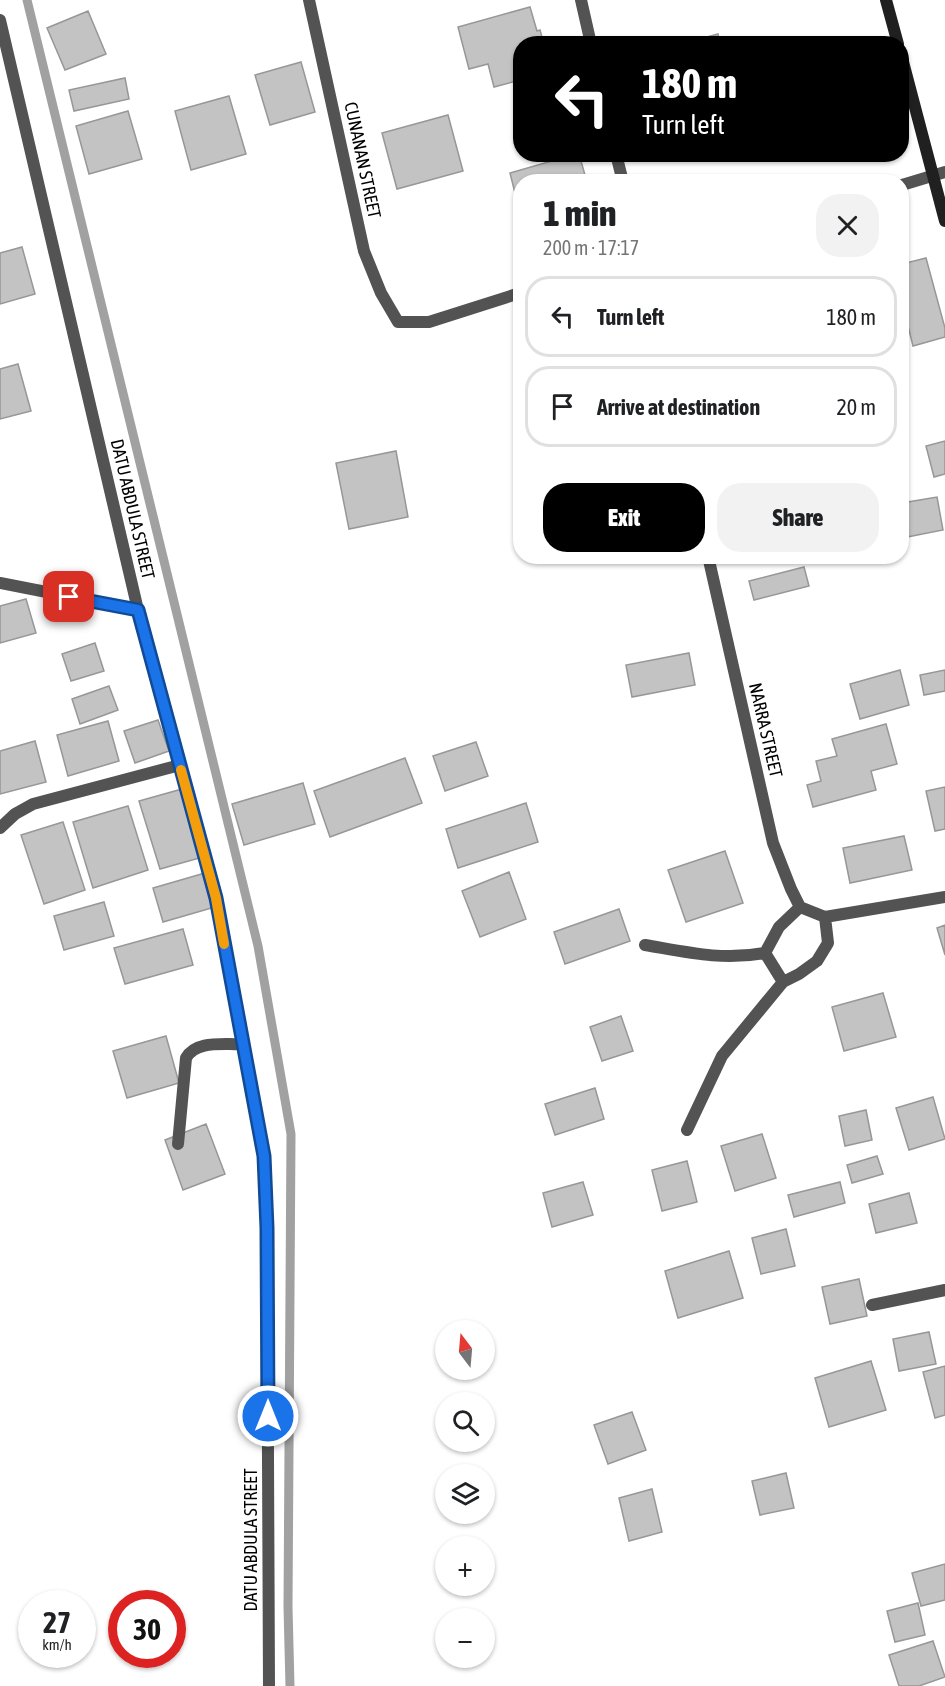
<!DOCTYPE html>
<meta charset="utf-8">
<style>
:root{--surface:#fff;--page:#f2f2f2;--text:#202124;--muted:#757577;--line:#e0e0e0;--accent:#000}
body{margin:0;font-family:"Asap Condensed",sans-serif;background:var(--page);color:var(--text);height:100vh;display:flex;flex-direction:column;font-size:22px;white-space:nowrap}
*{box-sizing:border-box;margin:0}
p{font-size:20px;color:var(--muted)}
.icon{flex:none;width:33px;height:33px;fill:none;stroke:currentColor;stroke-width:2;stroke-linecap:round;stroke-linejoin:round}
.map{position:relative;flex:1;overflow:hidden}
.panel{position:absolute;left:513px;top:174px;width:396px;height:390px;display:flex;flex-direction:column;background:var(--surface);border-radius:24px;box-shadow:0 2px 4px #0004}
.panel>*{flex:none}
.hud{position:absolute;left:513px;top:36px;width:396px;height:126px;border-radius:24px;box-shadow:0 2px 4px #0004;background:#000;color:#fff;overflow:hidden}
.needle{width:39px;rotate:344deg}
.controls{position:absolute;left:435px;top:1320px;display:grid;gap:12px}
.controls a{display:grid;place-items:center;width:60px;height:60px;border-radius:50%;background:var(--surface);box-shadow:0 2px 4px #0004;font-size:30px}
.speed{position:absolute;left:18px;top:1590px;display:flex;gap:12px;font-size:30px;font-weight:700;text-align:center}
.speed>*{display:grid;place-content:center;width:78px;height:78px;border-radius:50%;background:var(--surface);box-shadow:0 2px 4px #0004;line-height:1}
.speed small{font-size:15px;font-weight:400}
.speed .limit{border:9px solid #d22;background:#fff;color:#111}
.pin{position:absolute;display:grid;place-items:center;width:51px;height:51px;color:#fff;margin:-26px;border-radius:12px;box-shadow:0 3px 9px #0006}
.me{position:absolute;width:66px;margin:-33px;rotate:0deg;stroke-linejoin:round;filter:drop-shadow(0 0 4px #0008)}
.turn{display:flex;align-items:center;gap:21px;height:126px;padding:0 30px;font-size:27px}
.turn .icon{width:78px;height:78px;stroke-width:2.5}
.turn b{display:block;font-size:42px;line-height:51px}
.round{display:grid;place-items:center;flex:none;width:63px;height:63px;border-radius:24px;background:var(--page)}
.headline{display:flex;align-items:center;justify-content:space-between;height:102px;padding:0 30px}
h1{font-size:36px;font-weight:800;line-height:45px}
.action{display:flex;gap:12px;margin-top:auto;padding:12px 30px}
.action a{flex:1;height:69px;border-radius:24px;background:var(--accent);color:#fff;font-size:24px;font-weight:800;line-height:69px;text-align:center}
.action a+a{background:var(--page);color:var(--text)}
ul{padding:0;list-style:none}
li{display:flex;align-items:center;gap:18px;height:81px;margin:0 12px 9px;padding:0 18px;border:3px solid var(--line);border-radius:24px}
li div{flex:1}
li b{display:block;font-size:22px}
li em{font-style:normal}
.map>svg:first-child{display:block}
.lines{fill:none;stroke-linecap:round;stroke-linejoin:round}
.stream{stroke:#a1a1a1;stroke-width:9}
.building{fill:#c3c3c3;stroke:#979797;stroke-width:1.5}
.lane{stroke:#535353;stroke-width:12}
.street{stroke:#535353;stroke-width:12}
.secondary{stroke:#202020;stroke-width:12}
.route-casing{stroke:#114b97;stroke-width:15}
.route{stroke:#1a73e8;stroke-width:10}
.slow{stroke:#f59e0b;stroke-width:10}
.labels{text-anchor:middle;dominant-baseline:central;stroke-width:4.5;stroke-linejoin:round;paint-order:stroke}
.street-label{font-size:18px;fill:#000;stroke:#fff}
</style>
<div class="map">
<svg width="945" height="1686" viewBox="0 0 945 1686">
<rect width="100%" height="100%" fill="#fff"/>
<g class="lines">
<!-- stream -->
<path class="stream" d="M 27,0 L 258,946 L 291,1134 L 288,1607 L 290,1686"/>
</g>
<!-- building -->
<path class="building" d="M 530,7 L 537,31 L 540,30 L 544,44 L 520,44 L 520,80 L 494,87 L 488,64 L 469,69 L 458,27 Z
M 88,11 L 106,54 L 65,70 L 47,28 Z
M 718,34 L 720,44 L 682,44 Z
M 301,62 L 315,112 L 270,125 L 255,75 Z
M 125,78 L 129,99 L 74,111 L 69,90 Z
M 229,96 L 246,154 L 191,170 L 175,111 Z
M 128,111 L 142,159 L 89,174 L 76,126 Z
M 448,115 L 463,171 L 397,189 L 382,133 Z
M 576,154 L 579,154 L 587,182 L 520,182 L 520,213 L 510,173 Z
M 22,247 L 35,294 L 0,304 L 0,253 Z
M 926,258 L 945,328 L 945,337 L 913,346 L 902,302 L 902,264 Z
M 902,337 L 908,360 L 902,362 Z
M 18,364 L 31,411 L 0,419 L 0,369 Z
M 945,441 L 945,474 L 934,477 L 926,446 Z
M 396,451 L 408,517 L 349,529 L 336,463 Z
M 937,497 L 943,530 L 902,538 L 902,503 Z
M 804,567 L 809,586 L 754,600 L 749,581 Z
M 26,599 L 36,633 L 0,643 L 0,606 Z
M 95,643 L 104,671 L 71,681 L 62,654 Z
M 689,653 L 695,685 L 632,697 L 626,665 Z
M 900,670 L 909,705 L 860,719 L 850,684 Z
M 945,670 L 945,691 L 924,695 L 920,675 Z
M 109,686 L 118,710 L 80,724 L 72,699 Z
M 158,720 L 169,751 L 135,763 L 124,731 Z
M 108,721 L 119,761 L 68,776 L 57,735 Z
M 886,724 L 897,764 L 871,771 L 876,790 L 813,807 L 807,785 L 821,781 L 816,761 L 837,756 L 832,739 Z
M 35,741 L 46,782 L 0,794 L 0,751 Z
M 476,742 L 488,776 L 445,791 L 433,756 Z
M 405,758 L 422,803 L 330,837 L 314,791 Z
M 303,783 L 315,824 L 244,845 L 232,804 Z
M 945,787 L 945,829 L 935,831 L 926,791 Z
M 182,789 L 203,857 L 160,869 L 139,801 Z
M 526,803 L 538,842 L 458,868 L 446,829 Z
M 128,806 L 148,870 L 93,888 L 73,822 Z
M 63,822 L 85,890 L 44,904 L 21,835 Z
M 904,836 L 912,870 L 850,883 L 843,848 Z
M 725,851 L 743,903 L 686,922 L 668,870 Z
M 509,872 L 526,919 L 480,937 L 462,891 Z
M 205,873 L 215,907 L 163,922 L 153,888 Z
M 104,902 L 114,936 L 64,950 L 54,916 Z
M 619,909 L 630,941 L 565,964 L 554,932 Z
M 945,925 L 945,955 L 937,928 Z
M 183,929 L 193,965 L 125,984 L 114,948 Z
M 883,993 L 896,1037 L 844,1051 L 832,1007 Z
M 621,1016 L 633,1051 L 602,1061 L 590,1027 Z
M 166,1036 L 179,1083 L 127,1098 L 113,1051 Z
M 595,1088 L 604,1119 L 555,1135 L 545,1104 Z
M 933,1097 L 945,1139 L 909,1150 L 896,1108 Z
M 866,1110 L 872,1140 L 845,1146 L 839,1116 Z
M 206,1124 L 225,1174 L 183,1190 L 165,1140 Z
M 762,1134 L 776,1178 L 735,1191 L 721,1146 Z
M 877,1156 L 883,1174 L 852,1183 L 847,1165 Z
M 687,1161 L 697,1202 L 662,1211 L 652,1170 Z
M 583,1182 L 593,1215 L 552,1227 L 543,1193 Z
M 840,1182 L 845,1203 L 794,1217 L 788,1195 Z
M 909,1193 L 917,1223 L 876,1233 L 869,1204 Z
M 786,1229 L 795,1266 L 761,1274 L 752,1238 Z
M 729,1251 L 743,1298 L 678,1318 L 665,1271 Z
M 859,1279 L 867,1316 L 830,1324 L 822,1287 Z
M 929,1332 L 936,1364 L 899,1371 L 893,1339 Z
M 871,1361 L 886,1410 L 829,1427 L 815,1378 Z
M 945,1366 L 945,1415 L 935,1418 L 923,1372 Z
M 632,1412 L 646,1450 L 608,1464 L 594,1425 Z
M 786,1473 L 794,1508 L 760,1515 L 752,1481 Z
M 652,1489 L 662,1532 L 629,1541 L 619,1498 Z
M 945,1564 L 945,1600 L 921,1606 L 912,1573 Z
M 918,1603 L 925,1635 L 895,1642 L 887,1611 Z
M 933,1641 L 945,1677 L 919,1686 L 899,1686 L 889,1655 Z"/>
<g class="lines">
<!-- lane -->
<path class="lane" d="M 178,1144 L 186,1058 C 196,1040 223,1045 242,1044"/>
<!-- street -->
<path class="street" d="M 309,0 L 364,251 L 381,293 L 398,322 L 429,322 L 520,293
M 581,0 L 591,44
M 0,20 L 138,610 L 216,898 L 264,1156 L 267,1228 L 269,1686
M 616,154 L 623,182
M 902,185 L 945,172
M 708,556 L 773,843 L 791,889 L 800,907
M 0,583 L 138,610
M 0,828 L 15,814 L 33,804 L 180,765
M 800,907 L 825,917 L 945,897
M 645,945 C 686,952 722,961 765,953 L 779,927 L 800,907
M 765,953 L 783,982
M 687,1130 L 722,1056 L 783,982 L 799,974 L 817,961 L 828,943 L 825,917
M 872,1305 L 945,1290"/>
<!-- secondary -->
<path class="secondary" d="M 886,0 L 898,44
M 902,58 L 945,221"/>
</g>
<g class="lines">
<!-- route casing -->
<g class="route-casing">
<path id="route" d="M 69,597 L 138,610 L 216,898 L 264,1156 L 267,1228 L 268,1416"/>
</g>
<!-- route -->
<use href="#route" class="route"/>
<!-- slow -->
<path class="slow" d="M 181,770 L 216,898 L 224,944"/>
</g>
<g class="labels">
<!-- street labels -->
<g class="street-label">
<text transform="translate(363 160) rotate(78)">CUNANAN STREET</text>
<text transform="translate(133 509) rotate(77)">DATU ABDULA STREET</text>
<text transform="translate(766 730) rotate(77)">NARRA STREET</text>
<text transform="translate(250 1540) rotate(-90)">DATU ABDULA STREET</text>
</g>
</g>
</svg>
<div class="controls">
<a><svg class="needle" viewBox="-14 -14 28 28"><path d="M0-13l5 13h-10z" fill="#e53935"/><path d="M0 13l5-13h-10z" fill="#757577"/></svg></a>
<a><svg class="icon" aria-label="search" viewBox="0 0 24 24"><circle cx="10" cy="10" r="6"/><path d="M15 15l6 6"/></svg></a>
<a><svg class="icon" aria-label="layers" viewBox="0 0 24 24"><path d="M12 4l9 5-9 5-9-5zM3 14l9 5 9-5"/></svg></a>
<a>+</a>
<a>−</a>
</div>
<div class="speed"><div>27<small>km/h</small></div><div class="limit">30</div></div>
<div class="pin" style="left:69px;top:597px;background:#d93025"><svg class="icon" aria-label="arrive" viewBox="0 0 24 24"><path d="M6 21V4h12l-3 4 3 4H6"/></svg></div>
<svg class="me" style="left:268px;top:1416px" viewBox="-20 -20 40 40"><circle r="17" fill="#1a73e8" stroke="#fff" stroke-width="3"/><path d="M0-11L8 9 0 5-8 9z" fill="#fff"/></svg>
<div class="hud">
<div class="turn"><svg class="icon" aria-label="left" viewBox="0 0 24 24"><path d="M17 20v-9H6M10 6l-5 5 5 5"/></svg><div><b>180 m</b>Turn left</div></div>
</div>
<section class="panel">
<div class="headline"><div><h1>1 min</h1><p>200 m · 17:17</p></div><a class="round"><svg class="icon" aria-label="close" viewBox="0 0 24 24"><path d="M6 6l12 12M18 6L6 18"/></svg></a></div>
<ul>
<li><svg class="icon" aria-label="left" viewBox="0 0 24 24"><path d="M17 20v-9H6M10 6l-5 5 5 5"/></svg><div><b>Turn left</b></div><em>180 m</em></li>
<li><svg class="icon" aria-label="arrive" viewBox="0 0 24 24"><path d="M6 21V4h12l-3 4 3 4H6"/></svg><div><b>Arrive at destination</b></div><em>20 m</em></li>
</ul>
<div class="action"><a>Exit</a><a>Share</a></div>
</section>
</div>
